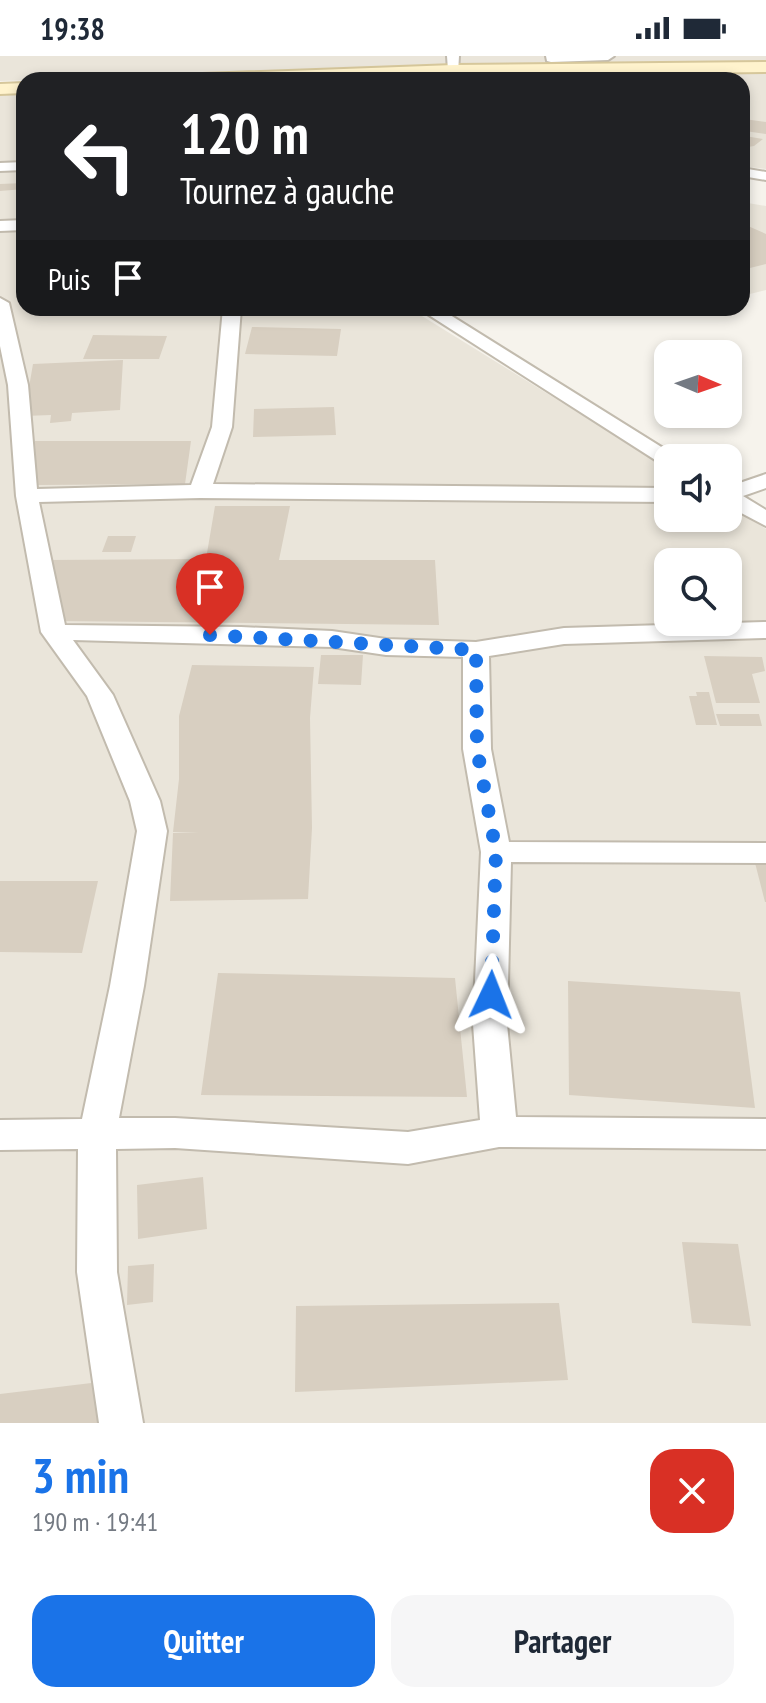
<!DOCTYPE html>
<html lang="fr">
<meta charset="utf-8">
<style>
:root{--surface:#fff;--page:#f6f6f7;--text:#1f2937;--muted:#747a83;--accent:#1a73e8}
body{margin:0;font-family:"PT Sans Narrow",sans-serif;background:var(--page);color:var(--text);height:100vh;display:flex;flex-direction:column;font-size:30px;white-space:nowrap}
*{box-sizing:border-box;margin:0}
p{font-size:26px;color:var(--muted)}
.icon{flex:none;width:44px;height:44px;fill:none;stroke:currentColor;stroke-width:2;stroke-linecap:round;stroke-linejoin:round}
.map{position:relative;height:1367px;overflow:hidden}
.panel{display:flex;flex-direction:column;background:var(--surface);flex:1}
.panel>*{flex:none}
.guide{position:absolute;left:16px;top:16px;width:734px;height:244px;border-radius:24px;box-shadow:0 4px 12px #0003;background:#202124;color:#fff;overflow:hidden}
.needle{width:52px;rotate:92deg}
.fabs{position:absolute;left:654px;top:284px;display:grid;gap:16px}
.fabs a{display:grid;place-items:center;width:88px;height:88px;border-radius:16px;background:var(--surface);box-shadow:0 4px 12px #0003;font-size:40px}
.pin{position:absolute;display:grid;place-items:center;width:68px;height:68px;color:#fff;margin:-82px -34px;border-radius:50% 50% 50% 0;rotate:-45deg;box-shadow:0 0 8px #0007}
.pin .icon{rotate:45deg}
.me{position:absolute;width:88px;margin:-44px;rotate:2deg;stroke-linejoin:round;filter:drop-shadow(0 0 6px #0008)}
.turn{display:flex;align-items:center;gap:28px;height:168px;padding:0 32px;font-size:36px}
.turn .icon{width:104px;height:104px;stroke-width:2.5}
.turn b{display:block;font-size:56px;line-height:68px}
.then{display:flex;align-items:center;height:76px;padding:0 32px;background:#0003;gap:16px;font-size:30px}
.round{display:grid;place-items:center;flex:none;width:84px;height:84px;border-radius:24px;background:var(--page)}
.headline{display:flex;align-items:center;justify-content:space-between;height:136px;padding:0 32px}
h1{font-size:48px;font-weight:800;line-height:60px;color:var(--accent)}
.primary-button{display:flex;gap:16px;margin-top:auto;padding:16px 32px}
.primary-button a{flex:1;height:92px;border-radius:24px;background:var(--accent);color:#fff;font-size:32px;font-weight:800;line-height:92px;text-align:center}
.primary-button a+a{background:var(--page);color:var(--text)}
.status{display:flex;justify-content:space-between;align-items:center;height:56px;padding:0 40px;background:var(--surface);direction:ltr}
.status svg{height:22px;fill:currentColor}
.map>svg:first-child{display:block}
.residential{fill:#eae5da;fill-rule:evenodd}
.building{fill:#d8cfc1}
.lines{fill:none;stroke-linecap:round;stroke-linejoin:round}
.minor-casing{stroke:#c2bbae;stroke-width:4}
.secondary-casing{stroke:#d6c79b;stroke-width:4}
.minor{fill:#fff;fill-rule:evenodd}
.secondary{fill:#fff3cd;fill-rule:evenodd}
.route{stroke:#1a73e8;stroke-width:14;stroke-dasharray:0 25.2}
</style>
<div class="status"><b>19:38</b><svg viewBox="0 0 49 12"><path d="M0 12V9h3v3zM5 12V6h3v6zM10 12V3h3v9zM15 12V0h3v12zM26 1h20v11H26zM47 4h2v5h-2z"/></svg></div>
<div class="map">
<svg width="766" height="1367" viewBox="0 0 766 1367">
<rect width="100%" height="100%" fill="#f6f3ec"/>
<!-- residential -->
<path class="residential" d="M 0,0 L 766,0 L 766,113 L 742,110 L 742,24 L 268,24 L 254,16 L 0,25 Z
M 24,37 L 24,252 L 409,252 L 668,412 L 668,462 L 728,462 L 728,449 L 766,473 L 766,1367 L 0,1367 L 0,39 ZM 668,506 L 728,506 L 728,566 L 668,566 Z
M 742,146 L 766,150 L 766,234 L 742,240 Z"/>
<!-- building -->
<path class="building" d="M 744,63 L 766,66 L 766,78 L 745,75 L 747,73 L 742,72 Z
M 745,80 L 763,83 L 754,90 L 742,92 L 742,83 Z
M 24,127 L 24,133 L 0,135 L 0,128 Z
M 748,170 L 766,178 L 766,208 L 742,214 L 742,172 Z
M 252,271 L 341,273 L 337,300 L 245,298 Z
M 93,279 L 167,280 L 159,303 L 83,303 Z
M 123,304 L 120,354 L 72,357 L 71,365 L 50,367 L 51,359 L 24,360 L 33,308 Z
M 334,351 L 336,379 L 253,381 L 254,353 Z
M 35,385 L 191,385 L 185,428 L 36,429 Z
M 215,450 L 290,450 L 279,504 L 435,504 L 439,569 L 57,565 L 48,504 L 206,503 Z
M 108,480 L 136,480 L 131,496 L 102,496 Z
M 321,599 L 363,599 L 361,629 L 318,628 Z
M 704,600 L 762,601 L 765,615 L 752,618 L 760,647 L 716,647 Z
M 192,609 L 314,611 L 310,662 L 312,772 L 308,843 L 170,845 L 173,777 L 199,776 L 173,776 L 179,723 L 179,660 Z
M 696,636 L 709,636 L 717,669 L 696,669 L 689,640 L 697,640 Z
M 716,658 L 759,658 L 762,670 L 720,670 Z
M 754,803 L 766,803 L 766,846 L 765,846 Z
M 0,825 L 98,825 L 82,897 L 0,896 Z
M 218,917 L 455,922 L 467,1041 L 201,1039 Z
M 568,925 L 740,936 L 755,1052 L 569,1039 Z
M 203,1121 L 207,1173 L 138,1183 L 137,1129 Z
M 682,1186 L 738,1188 L 751,1270 L 692,1267 Z
M 154,1208 L 153,1246 L 127,1249 L 128,1210 Z
M 559,1247 L 568,1324 L 295,1336 L 296,1250 Z
M 108,1325 L 108,1367 L 0,1367 L 0,1338 Z"/>
<g class="lines">
<!-- minor casing -->
<g class="minor-casing">
<path id="minor" d="M 447,0 L 459,0 L 458,17 L 448,14 Z
M 546,0 L 614,0 L 608,4 L 551,6 L 547,5 Z
M 24,106 L 24,114 L 0,115 L 0,107 Z
M 742,112 L 766,116 L 766,124 L 742,120 Z
M 24,164 L 24,174 L 0,175 L 0,165 Z
M 0,242 L 9,247 L 28,329 L 37,433 L 191,429 L 212,371 L 223,252 L 241,252 L 232,371 L 213,428 L 668,432 L 668,446 L 200,442 L 39,446 L 65,569 L 241,571 L 332,575 L 386,583 L 476,586 L 564,572 L 766,566 L 766,582 L 564,588 L 489,600 L 491,693 L 509,786 L 766,787 L 766,807 L 511,806 L 507,968 L 516,1061 L 766,1063 L 766,1093 L 499,1091 L 408,1108 L 175,1092 L 116,1093 L 117,1216 L 143,1367 L 99,1367 L 77,1216 L 78,1093 L 0,1094 L 0,1064 L 82,1063 L 110,930 L 137,775 L 130,745 L 87,640 L 41,576 L 16,440 L 8,329 L 0,290 ZM 73,584 L 332,591 L 386,599 L 463,601 L 463,693 L 481,796 L 473,968 L 480,1064 L 408,1076 L 175,1062 L 119,1062 L 144,930 L 167,775 L 160,745 L 113,639 Z
M 418,252 L 439,252 L 679,402 L 668,402 L 668,408 L 660,407 Z
M 766,418 L 766,432 L 743,440 L 766,454 L 766,470 L 728,450 L 728,431 Z"/>
</g>
<!-- secondary casing -->
<g class="secondary-casing">
<path id="secondary" d="M 766,6 L 766,16 L 167,24 L 175,19 L 454,9 Z
M 24,27 L 24,37 L 0,38 L 0,28 Z"/>
</g>
<!-- minor -->
<use href="#minor" class="minor"/>
<!-- secondary -->
<use href="#secondary" class="secondary"/>
</g>
<g class="lines">
<!-- route -->
<path class="route" d="M 210,579 L 476,594 L 477,693 L 496,796 L 491,939"/>
</g>
</svg>
<div class="fabs">
<a><svg class="needle" viewBox="-14 -14 28 28"><path d="M0-13l5 13h-10z" fill="#e53935"/><path d="M0 13l5-13h-10z" fill="#747a83"/></svg></a>
<a><svg class="icon" aria-label="sound" viewBox="0 0 24 24"><path d="M4 9h4l5-4v14l-5-4H4zM17 9q2 3 0 6"/></svg></a>
<a><svg class="icon" aria-label="search" viewBox="0 0 24 24"><circle cx="10" cy="10" r="6"/><path d="M15 15l6 6"/></svg></a>
</div>
<div class="pin" style="left:210px;top:579px;background:#d93025"><svg class="icon" aria-label="arrive" viewBox="0 0 24 24"><path d="M6 21V4h12l-3 4 3 4H6"/></svg></div>
<svg class="me" style="left:491px;top:939px" viewBox="-20 -20 40 40"><path d="M0-17L14 15 0 8-14 15z" fill="#1a73e8" stroke="#fff" stroke-width="4"/></svg>
<div class="guide">
<div class="turn"><svg class="icon" aria-label="left" viewBox="0 0 24 24"><path d="M17 20v-9H6M10 6l-5 5 5 5"/></svg><div><b>120 m</b>Tournez à gauche</div></div>
<div class="then">Puis<svg class="icon" aria-label="arrive" viewBox="0 0 24 24"><path d="M6 21V4h12l-3 4 3 4H6"/></svg></div>
</div>
</div>
<section class="panel">
<div class="headline"><div><h1>3 min</h1><p>190 m · 19:41</p></div><a class="round" style="background:#d93025;color:#fff"><svg class="icon" aria-label="close" viewBox="0 0 24 24"><path d="M6 6l12 12M18 6L6 18"/></svg></a></div>
<div class="primary-button"><a>Quitter</a><a>Partager</a></div>
</section>
